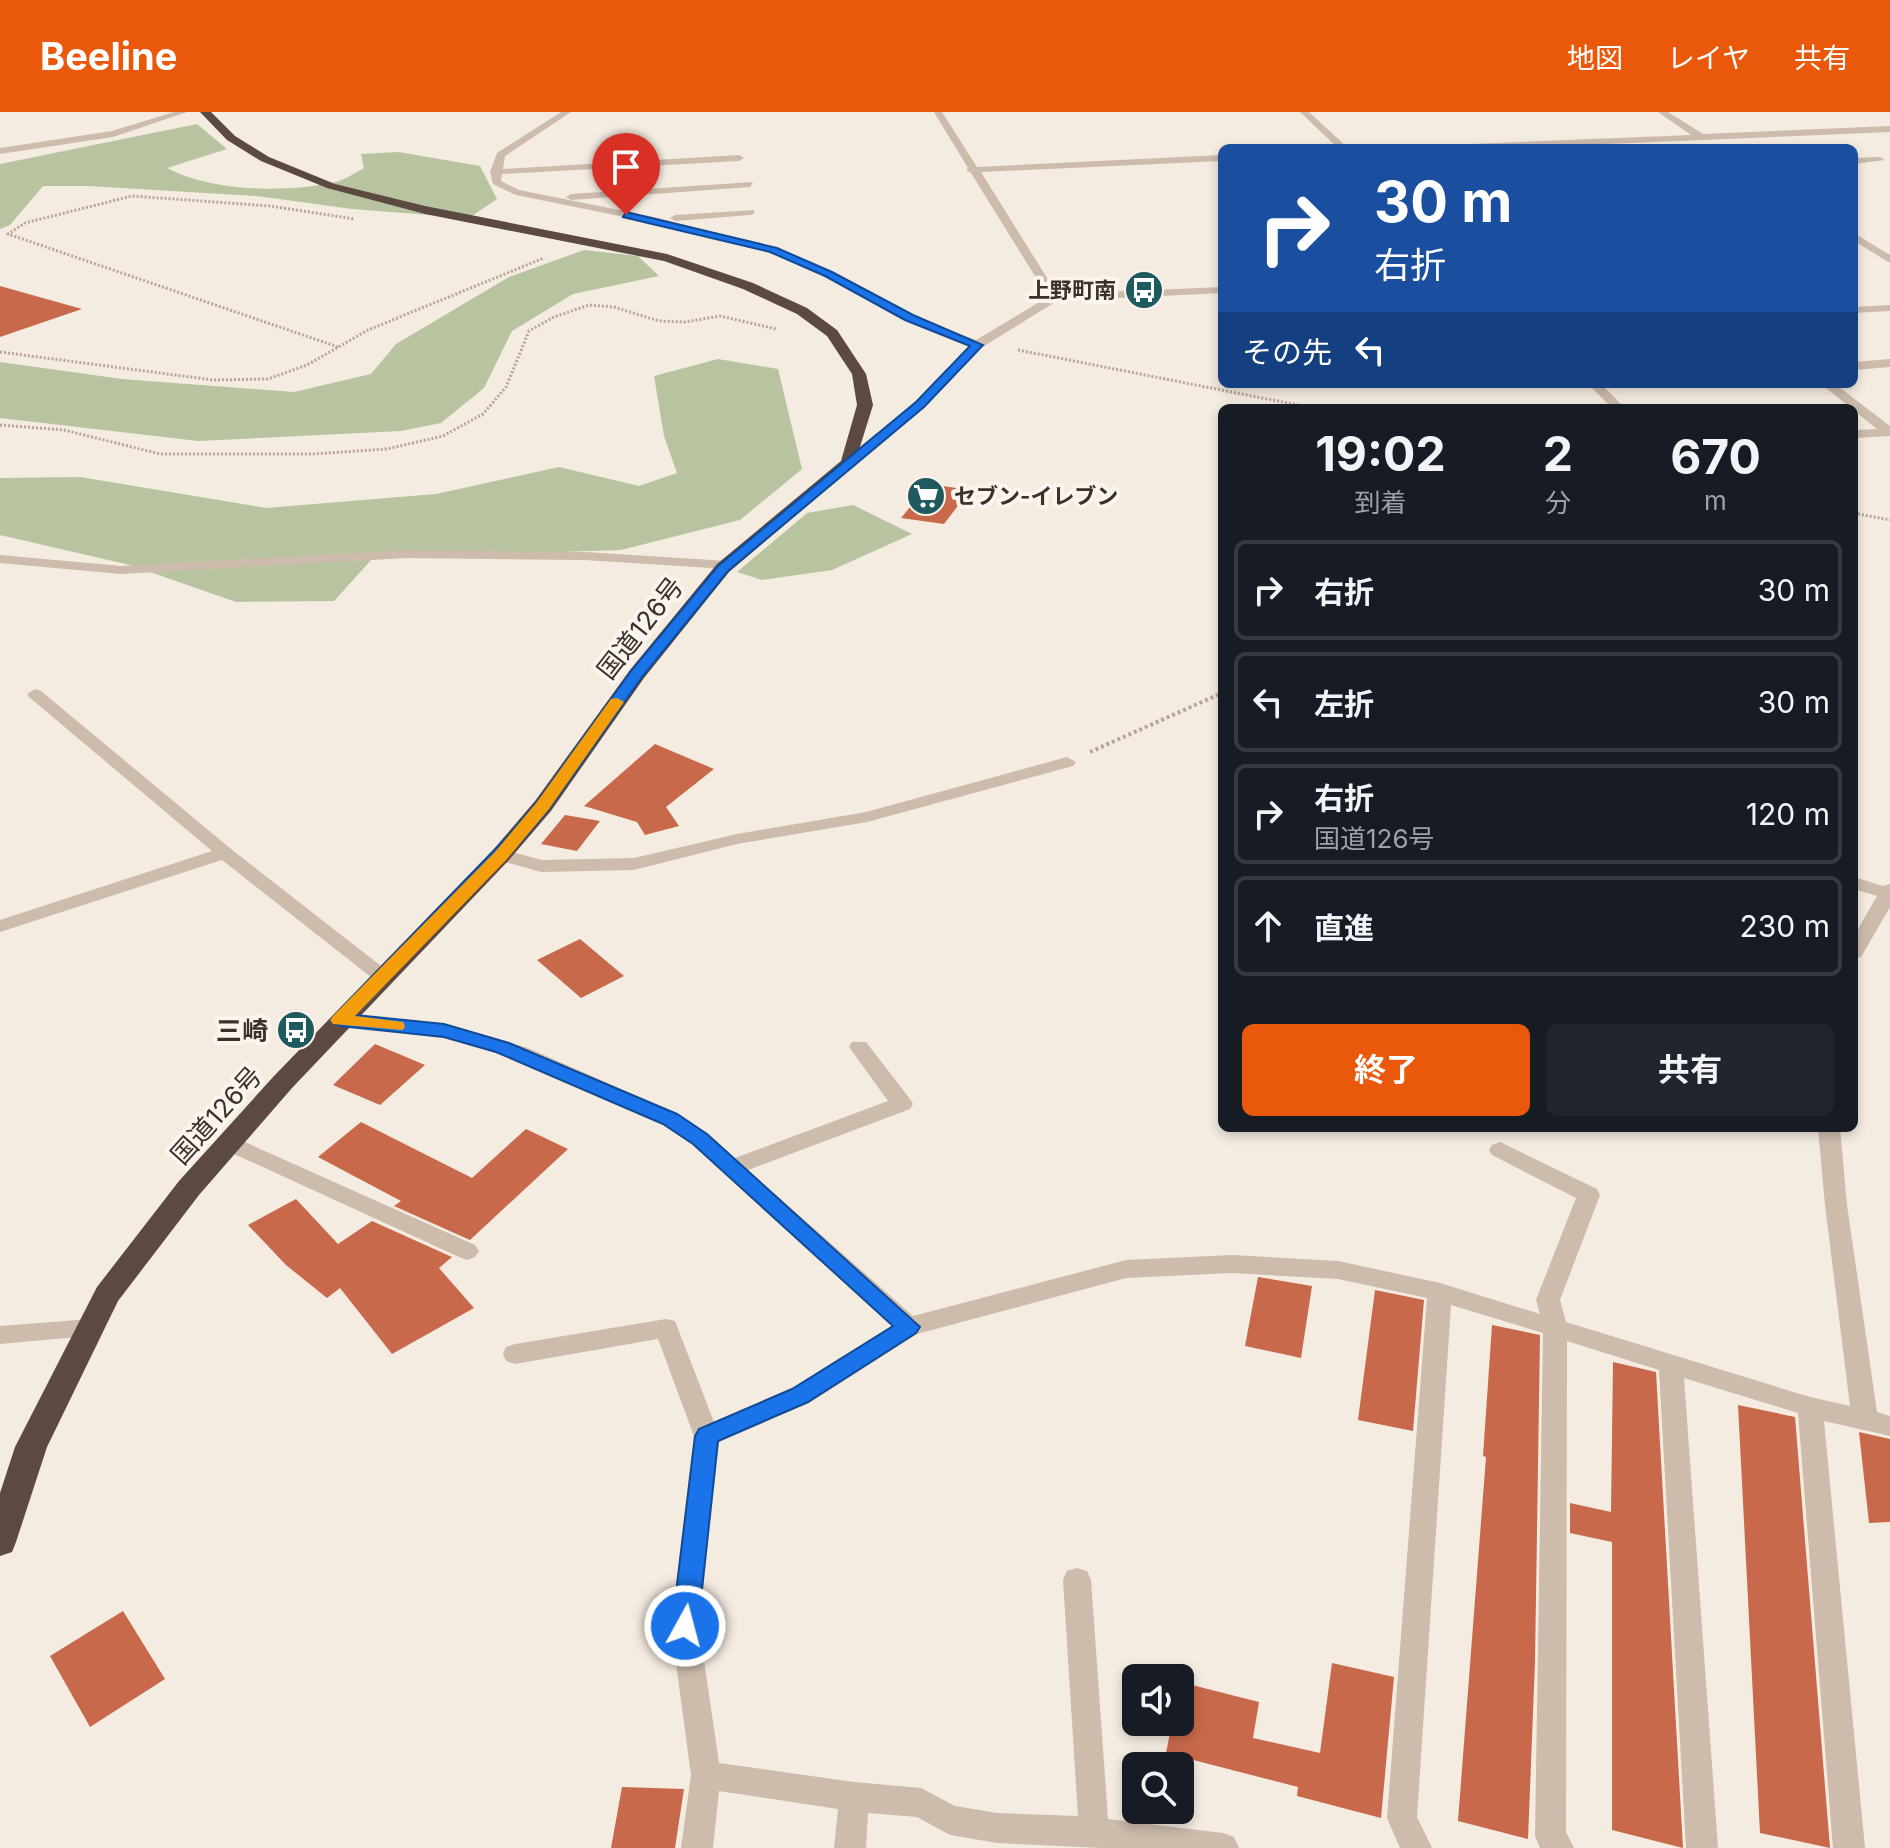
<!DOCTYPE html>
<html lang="ja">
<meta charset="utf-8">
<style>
:root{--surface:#171b24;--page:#20242c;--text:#f1f3f6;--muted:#9ea1a6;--line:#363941;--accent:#ea580c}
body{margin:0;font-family:Inter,"Noto Sans JP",sans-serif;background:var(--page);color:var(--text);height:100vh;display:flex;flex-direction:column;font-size:30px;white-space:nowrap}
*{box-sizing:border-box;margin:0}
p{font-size:26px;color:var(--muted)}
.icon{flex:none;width:44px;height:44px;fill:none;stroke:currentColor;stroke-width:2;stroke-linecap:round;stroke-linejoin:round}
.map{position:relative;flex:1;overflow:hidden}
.details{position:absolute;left:1218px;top:292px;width:640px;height:728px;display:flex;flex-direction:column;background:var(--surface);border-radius:12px;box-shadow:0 4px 12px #0003}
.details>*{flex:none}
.banner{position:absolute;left:1218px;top:32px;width:640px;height:244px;border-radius:12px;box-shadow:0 4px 12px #0003;background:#1a4fa0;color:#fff;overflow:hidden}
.buttons{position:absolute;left:1122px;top:1552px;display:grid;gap:16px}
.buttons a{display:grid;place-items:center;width:72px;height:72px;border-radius:12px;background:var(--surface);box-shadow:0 4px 12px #0003;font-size:40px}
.pin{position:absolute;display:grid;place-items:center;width:68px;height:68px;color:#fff;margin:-82px -34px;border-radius:50% 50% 50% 0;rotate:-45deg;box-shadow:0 0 8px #0007}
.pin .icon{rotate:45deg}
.me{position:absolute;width:88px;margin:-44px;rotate:7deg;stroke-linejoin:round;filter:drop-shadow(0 0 6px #0008)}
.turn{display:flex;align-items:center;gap:28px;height:168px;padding:0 24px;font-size:36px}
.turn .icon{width:104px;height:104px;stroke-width:2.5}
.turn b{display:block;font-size:56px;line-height:68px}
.then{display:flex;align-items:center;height:76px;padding:0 24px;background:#0003;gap:16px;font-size:30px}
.eta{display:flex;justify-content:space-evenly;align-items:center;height:136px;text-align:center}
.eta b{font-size:48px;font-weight:700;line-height:56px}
.button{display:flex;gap:16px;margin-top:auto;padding:16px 24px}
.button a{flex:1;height:92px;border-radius:12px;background:var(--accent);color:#fff;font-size:32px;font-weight:700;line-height:92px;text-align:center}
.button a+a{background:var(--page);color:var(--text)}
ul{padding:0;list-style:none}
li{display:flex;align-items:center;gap:24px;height:100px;margin:0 16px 12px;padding:0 8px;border:4px solid var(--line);border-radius:12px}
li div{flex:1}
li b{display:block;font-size:30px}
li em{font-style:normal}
header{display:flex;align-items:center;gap:48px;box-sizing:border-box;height:112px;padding:0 40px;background:var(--accent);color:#fff}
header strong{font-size:38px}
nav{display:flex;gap:44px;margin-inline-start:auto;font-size:28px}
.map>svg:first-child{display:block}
.green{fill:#b8c4a0}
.building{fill:#c8694b}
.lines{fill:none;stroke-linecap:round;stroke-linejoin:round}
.path-far1{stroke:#b9a596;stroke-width:3;stroke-dasharray:2 2;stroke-linecap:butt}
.path{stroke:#b9a596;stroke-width:4;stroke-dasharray:3 3;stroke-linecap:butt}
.minor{fill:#cdbbac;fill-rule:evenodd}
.highway{fill:#5c4a42;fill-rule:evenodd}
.route{fill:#1a73e8;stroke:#114b97;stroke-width:2}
.slow{fill:#f59e0b}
.labels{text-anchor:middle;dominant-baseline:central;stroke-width:8;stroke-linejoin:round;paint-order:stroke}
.far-poi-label{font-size:22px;font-weight:bold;fill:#3b302b;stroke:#fbf5ee;text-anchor:end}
.street-label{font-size:26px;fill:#3b302b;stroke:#fbf5ee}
.poi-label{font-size:26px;font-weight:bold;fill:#3b302b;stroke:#fbf5ee;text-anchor:end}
</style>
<header>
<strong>Beeline</strong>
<nav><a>地図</a><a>レイヤ</a><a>共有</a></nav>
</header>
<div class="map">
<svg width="1890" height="1736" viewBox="0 0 1890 1736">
<rect width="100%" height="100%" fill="#f4ebe1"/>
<!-- green -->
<path class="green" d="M 197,12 L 227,37 L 167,56 C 212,80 287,81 336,70 C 346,67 355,61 364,56 L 361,42 L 399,40 L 480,54 L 497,87 L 469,106 L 352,97 L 257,84 L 88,74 L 43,74 L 10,113 L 0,117 L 0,52 Z
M 584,138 L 638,144 L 659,164 L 573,182 L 512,219 L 484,276 L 441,311 L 401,319 L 198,329 L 0,306 L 0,250 L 122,267 L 294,280 L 371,262 L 396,232 L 509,165 Z
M 718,247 L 778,257 L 802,357 L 740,408 L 621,438 L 373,446 L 334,489 L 236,490 L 130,453 L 0,423 L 0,366 L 80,365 L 266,396 L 436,382 L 559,355 L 639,374 L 677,361 L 664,324 L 654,264 Z
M 853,393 L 912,422 L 832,458 L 762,468 L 737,460 L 807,401 Z"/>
<!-- building -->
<path class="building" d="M 0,174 L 82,197 L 0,225 Z
M 929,372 L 970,378 L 944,412 L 901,406 Z
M 655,632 L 714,657 L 666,695 L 679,714 L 645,723 L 637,710 L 584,694 Z
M 565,703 L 600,709 L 577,739 L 541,732 Z
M 580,827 L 624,864 L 581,886 L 537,848 Z
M 375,932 L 425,953 L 380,993 L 333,973 Z
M 361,1010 L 472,1066 L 526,1017 L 568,1037 L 470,1128 L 394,1094 L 401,1089 L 318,1045 Z
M 296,1087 L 338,1132 L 372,1109 L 452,1145 L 439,1156 L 474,1196 L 392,1242 L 340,1176 L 327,1186 L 286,1153 L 248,1113 Z
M 1258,1165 L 1312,1174 L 1301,1246 L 1245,1234 Z
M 1375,1178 L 1424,1188 L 1413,1319 L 1358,1308 Z
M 1492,1213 L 1540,1223 L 1535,1550 L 1528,1727 L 1458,1709 L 1486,1345 L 1483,1344 Z
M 1613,1250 L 1656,1260 L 1683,1736 L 1612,1718 L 1612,1430 L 1570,1421 L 1570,1391 L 1611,1400 Z
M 1738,1293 L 1795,1305 L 1830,1736 L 1760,1721 Z
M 1859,1320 L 1890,1327 L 1890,1410 L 1869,1411 Z
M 123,1499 L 165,1567 L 90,1615 L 50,1544 Z
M 1332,1551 L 1394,1565 L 1381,1706 L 1297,1684 L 1298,1675 L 1166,1641 L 1172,1610 L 1180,1610 L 1180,1570 L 1259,1590 L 1253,1626 L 1320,1641 Z
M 622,1675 L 684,1677 L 675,1736 L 611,1736 Z"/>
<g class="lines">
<!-- path-far1 -->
<path class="path-far1" d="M 338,235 L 8,122 L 25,111 L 132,84 L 270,94 L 355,107
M 1018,238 L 1313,296
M 0,240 L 213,268 L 268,267 L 307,253 L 368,218 L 544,146
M 0,313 L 64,318 L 160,342 L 313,342 L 387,337 L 443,324 L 483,302 L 506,275 L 529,219 L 554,205 L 589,193 L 614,195 L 659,209 L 685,210 L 720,204 L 776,217
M 1854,401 L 1890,408"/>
<!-- path -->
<path class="path" d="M 1090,640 L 1222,581"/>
<!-- minor -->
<path class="minor" d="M 174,0 L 187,0 L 113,25 L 0,42 L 0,36 L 112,19 Z
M 561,0 L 571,0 L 505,44 L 503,57 L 739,43 L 744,46 L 739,49 L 502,62 L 501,69 L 519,78 L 654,105 L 777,136 L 833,160 L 913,204 L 976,228 L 1048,185 L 971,61 L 966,58 L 968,56 L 934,0 L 942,0 L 977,55 L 1222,43 L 1222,49 L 981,60 L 1057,182 L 1222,175 L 1222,181 L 1057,189 L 981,236 L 924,296 L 853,354 L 843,354 L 843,348 L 916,290 L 969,234 L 905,208 L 825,164 L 769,140 L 654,111 L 516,83 L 493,72 L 490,60 L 497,41 Z
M 1300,0 L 1309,0 L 1348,36 L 1338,36 Z
M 1658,0 L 1668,0 L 1703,22 L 1890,14 L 1890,20 L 1513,36 L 1443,36 L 1448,33 L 1691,23 Z
M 1854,46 L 1880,45 L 1885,48 L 1854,52 Z
M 753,70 L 750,75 L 571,88 L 566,85 L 571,82 Z
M 754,98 L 754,102 L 750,103 L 675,109 L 670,106 L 675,103 Z
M 1854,121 L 1890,143 L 1890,151 L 1854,129 Z
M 1890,193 L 1890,199 L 1854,201 L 1854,195 Z
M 1890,247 L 1890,255 L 1854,258 L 1854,250 Z
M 1588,272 L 1601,272 L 1625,296 L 1612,296 Z
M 1821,272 L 1835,272 L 1890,314 L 1890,324 L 1854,326 L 1854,318 L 1877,317 Z
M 407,438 L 585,440 L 727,449 L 734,453 L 727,457 L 585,448 L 407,446 L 121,462 L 0,451 L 0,443 L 121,454 Z
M 35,577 L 41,579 L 231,737 L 390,861 L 393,865 L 390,869 L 376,869 L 222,748 L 0,820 L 0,808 L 212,739 L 29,585 L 27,582 Z
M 1067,645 L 1076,650 L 1073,654 L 867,710 L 737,732 L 634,758 L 541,760 L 494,747 L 492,743 L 501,737 L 542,748 L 634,746 L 737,722 L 866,700 Z
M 1854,765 L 1883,774 L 1890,772 L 1890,795 L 1861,845 L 1854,847 L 1854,824 L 1877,784 L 1854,777 Z
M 340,901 L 444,912 L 528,936 L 678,1002 L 708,1022 L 735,1046 L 888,989 L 849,935 L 852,930 L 866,930 L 910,987 L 913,992 L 910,997 L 748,1058 L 913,1204 L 1126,1148 L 1232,1143 L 1338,1149 L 1440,1171 L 1540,1202 L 1536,1188 L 1576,1086 L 1492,1043 L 1489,1038 L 1492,1033 L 1500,1030 L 1597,1077 L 1600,1083 L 1560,1188 L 1566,1210 L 1810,1285 L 1850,1294 L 1825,1093 L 1818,1016 L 1840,1016 L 1847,1093 L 1877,1300 L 1890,1304 L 1890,1324 L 1824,1309 L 1865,1736 L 1833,1736 L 1798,1301 L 1684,1266 L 1718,1736 L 1686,1736 L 1659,1258 L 1567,1229 L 1566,1720 L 1574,1736 L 1540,1736 L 1535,1724 L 1543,1221 L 1451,1193 L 1417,1705 L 1432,1736 L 1400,1736 L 1387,1706 L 1427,1186 L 1338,1167 L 1232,1161 L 1126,1166 L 917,1222 L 809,1291 L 719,1330 L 699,1514 L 719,1651 L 854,1670 L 921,1676 L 955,1694 L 997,1701 L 1078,1704 L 1063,1468 L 1067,1459 L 1077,1456 L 1087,1459 L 1091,1468 L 1108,1707 L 1223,1721 L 1234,1725 L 1239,1736 L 1102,1736 L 997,1731 L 950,1723 L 917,1705 L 868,1701 L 866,1736 L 834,1736 L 838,1697 L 719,1679 L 713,1736 L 681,1736 L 691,1663 L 671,1514 L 694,1324 L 658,1227 L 515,1252 L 506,1249 L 503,1242 L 506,1235 L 515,1232 L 666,1207 L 675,1209 L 714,1310 L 791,1277 L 892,1214 L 692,1032 L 662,1012 L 514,946 L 443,926 L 333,913 L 330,908 Z
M 229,1023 L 475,1133 L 479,1139 L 475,1145 L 467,1148 L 459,1145 L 221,1036 L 218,1031 L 221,1026 Z
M 90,1207 L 99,1209 L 102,1216 L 99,1223 L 0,1232 L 0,1214 Z"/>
<!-- highway -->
<path class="highway" d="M 200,0 L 211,0 L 235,24 L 269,45 L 335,72 L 425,94 L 667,142 L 753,171 L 807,196 L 837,218 L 866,262 L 873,293 L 854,354 L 729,460 L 644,566 L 551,699 L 509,748 L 292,976 L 199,1083 L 118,1189 L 47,1335 L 16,1430 L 12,1440 L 0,1444 L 0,1381 L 15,1335 L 97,1175 L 179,1069 L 274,964 L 493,738 L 535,689 L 630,558 L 717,452 L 841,349 L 857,293 L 852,262 L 827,224 L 797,202 L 743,177 L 664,149 L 425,102 L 327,76 L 261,49 L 227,28 Z"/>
</g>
<!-- route -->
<path class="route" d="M 626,100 L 777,136 L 832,160 L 913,203 L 983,233 L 924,295 L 728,459 L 642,565 L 549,697 L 521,730 L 355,903 L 444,912 L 509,931 L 677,1002 L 707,1022 L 920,1215 L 916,1221 L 808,1290 L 718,1329 L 698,1514 L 694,1523 L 685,1526 L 676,1523 L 672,1514 L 695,1324 L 699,1317 L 792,1277 L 893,1214 L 693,1032 L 663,1012 L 496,940 L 444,925 L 340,914 L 330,908 L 509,723 L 537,690 L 631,559 L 718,454 L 916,290 L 970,234 L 905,208 L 825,164 L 770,140 L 623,105 Z"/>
<!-- slow -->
<path class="slow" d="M 617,586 L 624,590 L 549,697 L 507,747 L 355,904 L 403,910 L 405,914 L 403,918 L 333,912 L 330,908 L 333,904 L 495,740 L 537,690 L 611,587 Z"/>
<!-- icons -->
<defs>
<g id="bus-disc" transform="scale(2)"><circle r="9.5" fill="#1f5a5e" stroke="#fbf5ee"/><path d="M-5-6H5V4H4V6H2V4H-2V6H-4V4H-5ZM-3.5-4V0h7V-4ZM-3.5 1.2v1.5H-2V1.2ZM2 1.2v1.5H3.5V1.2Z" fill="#fff"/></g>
<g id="supermarket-disc" transform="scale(2)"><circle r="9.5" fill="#1f5a5e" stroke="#fbf5ee"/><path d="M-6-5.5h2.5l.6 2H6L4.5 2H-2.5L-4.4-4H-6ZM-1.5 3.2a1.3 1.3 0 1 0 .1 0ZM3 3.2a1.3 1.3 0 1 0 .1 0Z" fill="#fff"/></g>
</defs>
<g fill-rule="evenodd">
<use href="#bus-disc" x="1144" y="178"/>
<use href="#supermarket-disc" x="926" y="384"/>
<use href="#bus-disc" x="296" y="918"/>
</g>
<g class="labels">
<!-- far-poi labels -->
<g class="far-poi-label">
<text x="1116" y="178">上野町南</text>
<text x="954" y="384" text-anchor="start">セブン-イレブン</text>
</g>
<!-- street labels -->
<g class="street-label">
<text transform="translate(640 516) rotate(-52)">国道126号</text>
<text transform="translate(216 1003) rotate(-48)">国道126号</text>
</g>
<!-- poi labels -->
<g class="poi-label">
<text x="268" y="918">三崎</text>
</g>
</g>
</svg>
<div class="buttons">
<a><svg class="icon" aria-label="sound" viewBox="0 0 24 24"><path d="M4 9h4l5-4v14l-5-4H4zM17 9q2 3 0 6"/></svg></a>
<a><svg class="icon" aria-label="search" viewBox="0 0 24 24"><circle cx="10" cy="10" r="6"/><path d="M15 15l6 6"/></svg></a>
</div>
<div class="pin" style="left:626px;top:103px;background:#d93025"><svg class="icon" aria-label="arrive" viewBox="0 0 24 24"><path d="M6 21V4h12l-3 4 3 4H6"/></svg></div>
<svg class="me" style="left:685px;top:1514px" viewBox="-20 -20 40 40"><circle r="17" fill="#1a73e8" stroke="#fff" stroke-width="3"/><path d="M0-11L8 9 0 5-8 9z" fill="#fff"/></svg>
<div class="banner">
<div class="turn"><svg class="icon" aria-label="right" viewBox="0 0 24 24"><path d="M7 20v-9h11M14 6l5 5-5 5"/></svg><div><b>30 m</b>右折</div></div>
<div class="then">その先<svg class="icon" aria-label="left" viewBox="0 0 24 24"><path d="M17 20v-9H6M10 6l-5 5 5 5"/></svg></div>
</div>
<section class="details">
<div class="eta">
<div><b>19:02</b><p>到着</p></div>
<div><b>2</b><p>分</p></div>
<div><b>670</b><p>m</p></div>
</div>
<ul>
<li><svg class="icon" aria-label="right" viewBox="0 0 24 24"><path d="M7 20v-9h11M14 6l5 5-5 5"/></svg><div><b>右折</b></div><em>30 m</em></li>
<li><svg class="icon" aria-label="left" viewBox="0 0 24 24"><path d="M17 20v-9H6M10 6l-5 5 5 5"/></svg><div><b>左折</b></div><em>30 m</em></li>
<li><svg class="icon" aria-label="right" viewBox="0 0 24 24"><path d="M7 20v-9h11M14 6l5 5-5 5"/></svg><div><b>右折</b><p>国道126号</p></div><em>120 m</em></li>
<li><svg class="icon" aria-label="ahead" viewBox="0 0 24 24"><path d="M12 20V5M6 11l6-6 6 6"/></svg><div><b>直進</b></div><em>230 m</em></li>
</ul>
<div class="button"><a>終了</a><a>共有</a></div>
</section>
</div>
